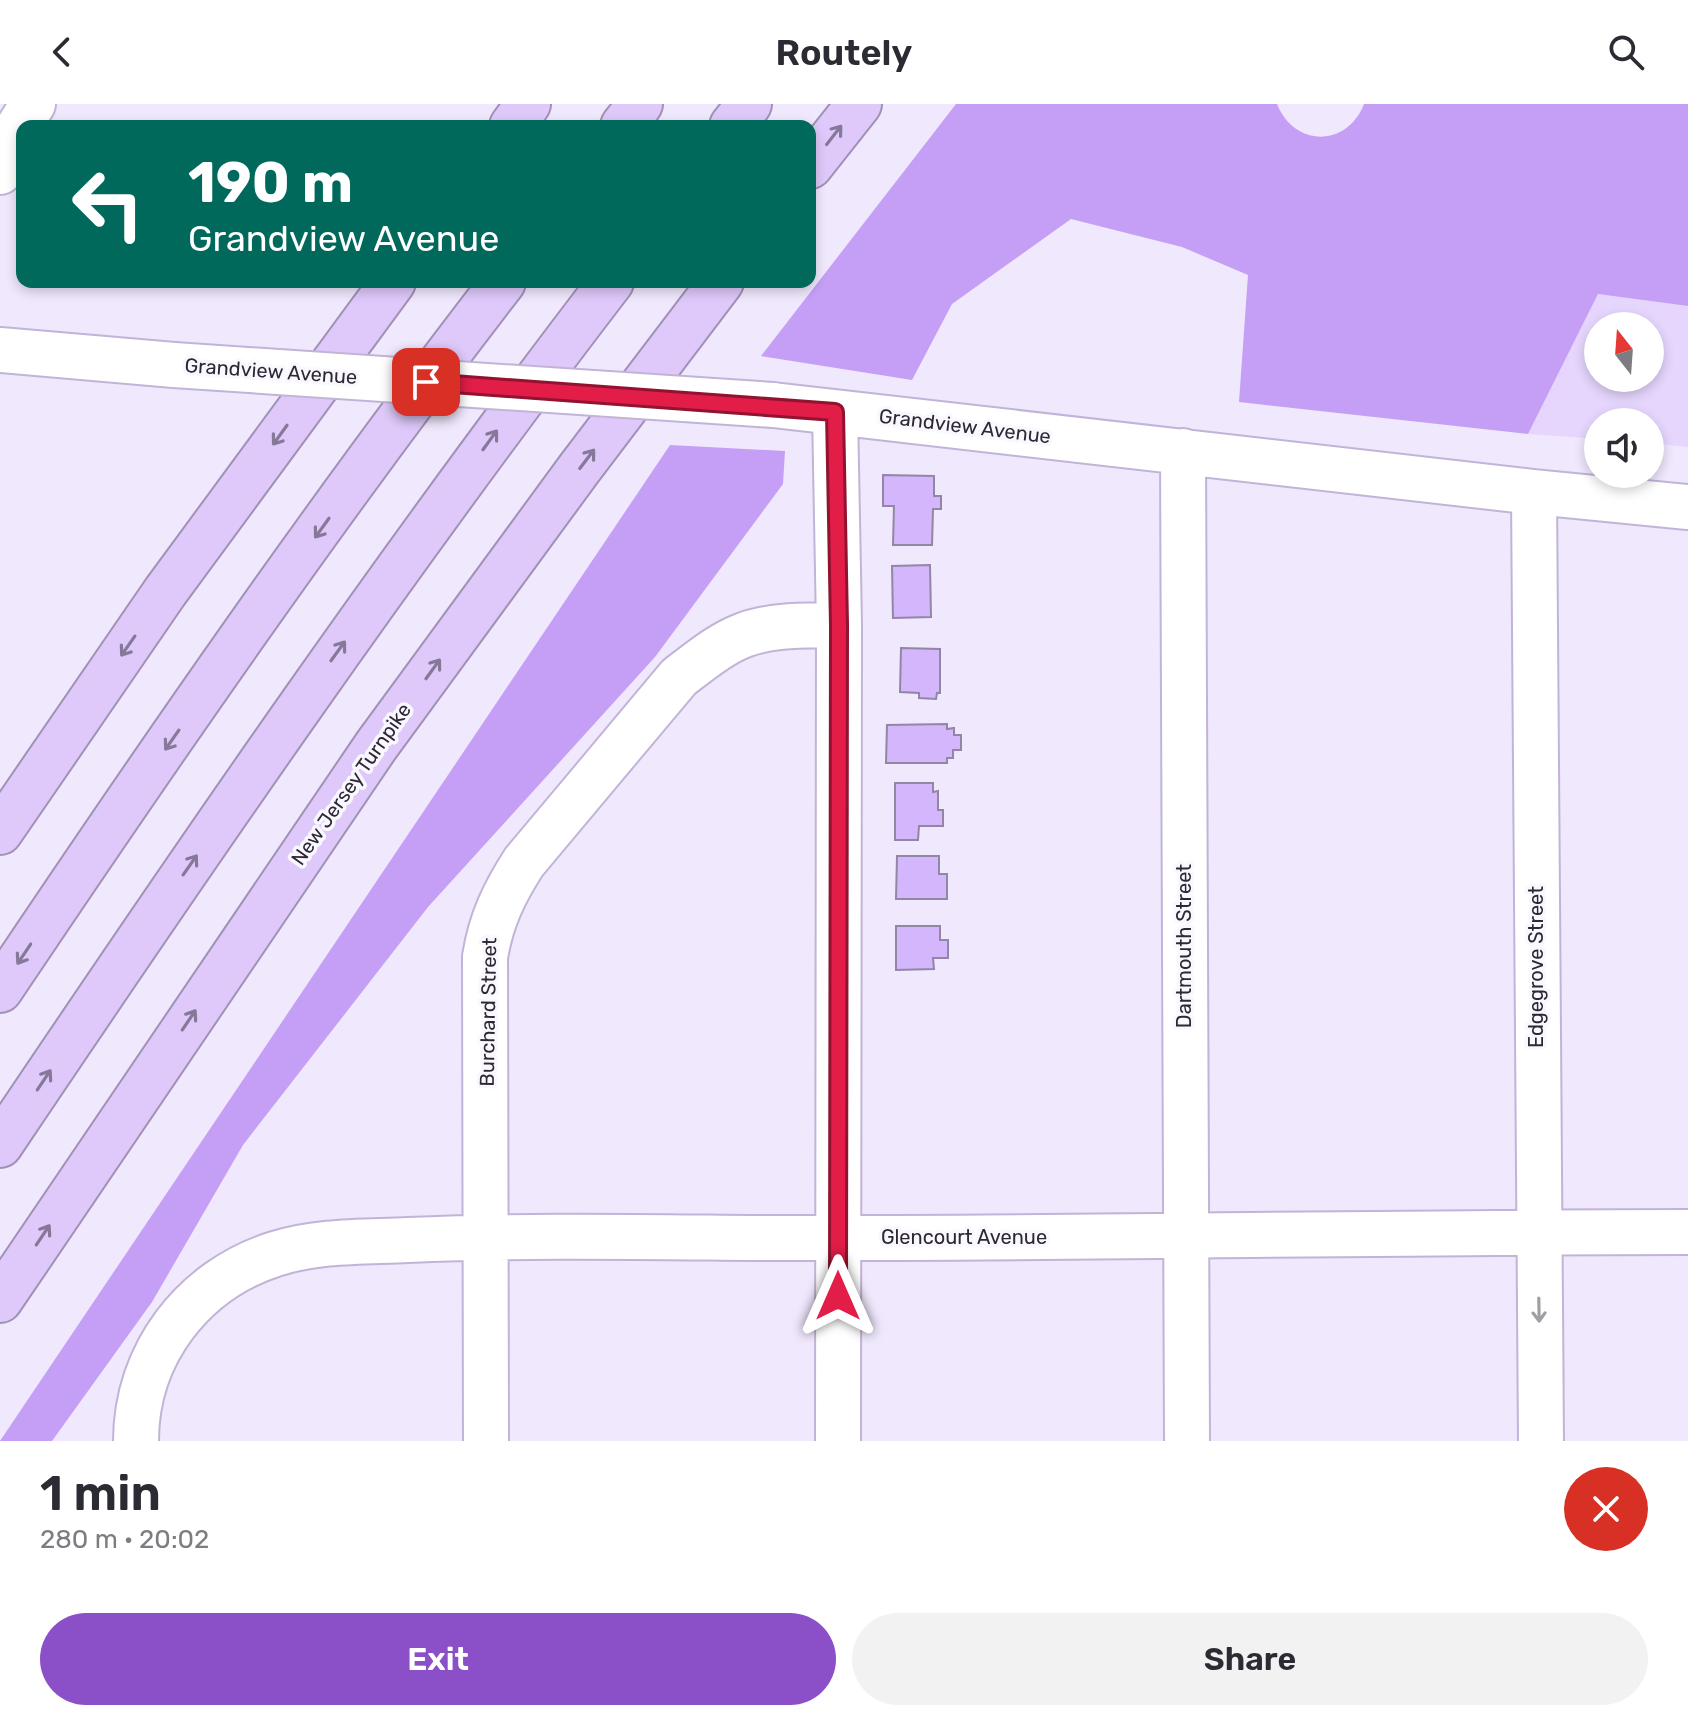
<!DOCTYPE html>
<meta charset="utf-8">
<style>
:root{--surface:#fff;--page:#f2f2f3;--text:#2b2b33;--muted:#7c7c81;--accent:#8b50c7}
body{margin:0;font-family:Rubik,sans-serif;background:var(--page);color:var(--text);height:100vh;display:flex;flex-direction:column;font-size:30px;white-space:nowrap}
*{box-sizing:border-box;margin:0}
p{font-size:26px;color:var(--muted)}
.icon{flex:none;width:44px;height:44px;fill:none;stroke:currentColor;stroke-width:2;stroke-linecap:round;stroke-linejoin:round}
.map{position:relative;height:1337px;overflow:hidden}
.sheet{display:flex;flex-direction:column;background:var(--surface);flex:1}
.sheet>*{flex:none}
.guide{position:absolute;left:16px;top:16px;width:800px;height:168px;border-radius:16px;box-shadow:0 4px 12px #0003;background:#00695c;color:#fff;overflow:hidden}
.needle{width:52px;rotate:343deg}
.controls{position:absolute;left:1584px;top:208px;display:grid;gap:16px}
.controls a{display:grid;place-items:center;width:80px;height:80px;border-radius:50%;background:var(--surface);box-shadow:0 4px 12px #0003;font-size:40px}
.pin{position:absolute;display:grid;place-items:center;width:68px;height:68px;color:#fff;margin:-34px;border-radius:16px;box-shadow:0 4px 12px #0006}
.me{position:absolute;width:88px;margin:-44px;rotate:0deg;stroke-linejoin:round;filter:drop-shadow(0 0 6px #0008)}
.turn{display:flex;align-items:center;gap:28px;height:168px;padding:0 40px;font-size:36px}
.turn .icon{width:104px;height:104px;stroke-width:2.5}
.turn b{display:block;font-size:56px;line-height:68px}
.round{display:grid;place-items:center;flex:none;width:84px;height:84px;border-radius:42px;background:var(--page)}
.overview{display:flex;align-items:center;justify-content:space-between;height:136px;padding:0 40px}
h1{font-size:48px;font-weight:600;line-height:60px}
.primary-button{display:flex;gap:16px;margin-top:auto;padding:16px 40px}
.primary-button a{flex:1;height:92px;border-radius:48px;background:var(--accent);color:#fff;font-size:32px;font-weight:600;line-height:92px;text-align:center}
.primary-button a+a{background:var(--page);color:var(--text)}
header{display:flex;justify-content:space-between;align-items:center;height:104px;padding:0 40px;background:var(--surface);font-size:36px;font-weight:600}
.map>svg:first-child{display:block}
.green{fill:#e6d6fe;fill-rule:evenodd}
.forest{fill:#c59ef6}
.building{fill:#d4b6fd;stroke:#9386a5;stroke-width:2}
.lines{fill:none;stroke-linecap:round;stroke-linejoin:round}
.minor-casing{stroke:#c2b4d6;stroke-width:48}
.highway-casing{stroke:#a091b5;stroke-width:48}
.minor{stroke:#fff;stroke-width:44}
.highway{stroke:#dec9fa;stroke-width:44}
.minor-bridge-casing{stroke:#c2b4d6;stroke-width:48;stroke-linecap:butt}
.minor-bridge{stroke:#fff;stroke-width:44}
.oneway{stroke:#867898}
.oneway2{stroke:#a19ea4}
.route-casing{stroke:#92132f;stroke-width:20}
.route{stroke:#e11d48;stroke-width:14}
.labels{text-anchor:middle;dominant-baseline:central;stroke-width:7;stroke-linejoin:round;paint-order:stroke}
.street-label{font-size:20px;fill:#2e2835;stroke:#faf8ff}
</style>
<header><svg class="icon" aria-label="back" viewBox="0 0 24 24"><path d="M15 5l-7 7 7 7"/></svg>Routely<svg class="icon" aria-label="search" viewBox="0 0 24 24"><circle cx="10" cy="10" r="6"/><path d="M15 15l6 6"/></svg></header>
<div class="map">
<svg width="1688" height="1337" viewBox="0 0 1688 1337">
<rect width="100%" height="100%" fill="#f0e8fd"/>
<!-- green -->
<path class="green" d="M 1598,190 L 1688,202 L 1688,343 L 1650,339 L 1650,318 L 1598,318 L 1598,335 L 1528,330 ZM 1598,222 L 1650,222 L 1650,274 L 1598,274 Z"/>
<!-- forest -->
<path class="forest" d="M 956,0 L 1277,0 C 1294,43 1347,44 1364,0 L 1688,0 L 1688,202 L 1598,190 L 1528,330 L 1239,298 L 1248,171 L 1182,143 L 1071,115 L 952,200 L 912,276 L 761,252 Z
M 670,341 L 785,347 L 783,380 L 655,553 L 428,803 L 243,1041 L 152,1198 L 52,1337 L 0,1337 Z"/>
<!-- building -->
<path class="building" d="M 883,371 L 934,372 L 934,392 L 941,392 L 941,405 L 933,405 L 932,441 L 893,441 L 894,402 L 883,402 Z
M 930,461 L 931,513 L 893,514 L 892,462 Z
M 901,544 L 940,545 L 940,589 L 937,589 L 936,595 L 919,594 L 919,589 L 900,588 Z
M 947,620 L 947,625 L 954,624 L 954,631 L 961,631 L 961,646 L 953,646 L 953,654 L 947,654 L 947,659 L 886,659 L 887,621 Z
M 895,679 L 933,679 L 933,688 L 938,687 L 938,706 L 943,706 L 943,722 L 919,722 L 918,736 L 895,736 Z
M 897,752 L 939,752 L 939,770 L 947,770 L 947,795 L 896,795 Z
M 896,822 L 940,822 L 940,836 L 948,836 L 948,854 L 933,854 L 934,865 L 896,866 Z"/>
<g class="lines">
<!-- minor casing -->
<g class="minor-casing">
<path id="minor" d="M 0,68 L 17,25 L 33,0
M 0,246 L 174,261
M 773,301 L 1534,388 L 1688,403
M 835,308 L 839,521 L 838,1337
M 1183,347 L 1187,1337
M 1534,388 L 1541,1337
M 136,1337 C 136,1250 193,1176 275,1150 C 318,1136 365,1138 408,1136 C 522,1131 637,1133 751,1134 C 1063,1135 1376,1128 1688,1128
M 486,1337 L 485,853 C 491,816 504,789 524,758 L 679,573 C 699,558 720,540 744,531 C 773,520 808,522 839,521"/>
</g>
<!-- highway casing -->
<g class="highway-casing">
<path id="highway" d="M 512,22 L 528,0
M 623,22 L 640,0
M 732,22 L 749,0
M 810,62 L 859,0
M 0,728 L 165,488 L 393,178
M 0,886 C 161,646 326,407 503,178
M 0,1041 C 197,748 396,458 611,178
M 0,1196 L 376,642 L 579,365 L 721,178"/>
</g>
<!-- minor -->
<use href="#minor" class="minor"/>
<!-- highway -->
<use href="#highway" class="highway"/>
<!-- minor-bridge casing -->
<g class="minor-bridge-casing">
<path id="minor-bridge" d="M 174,261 L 773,301"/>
</g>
<!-- minor-bridge -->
<use href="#minor-bridge" class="minor-bridge"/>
</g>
<!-- one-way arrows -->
<defs><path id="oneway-shaft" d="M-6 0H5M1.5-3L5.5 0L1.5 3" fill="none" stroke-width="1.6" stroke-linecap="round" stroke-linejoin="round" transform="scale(2)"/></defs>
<g class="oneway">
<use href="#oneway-shaft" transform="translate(834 31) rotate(-52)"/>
<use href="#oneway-shaft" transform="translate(280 331) rotate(126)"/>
<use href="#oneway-shaft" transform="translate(490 336) rotate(-54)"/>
<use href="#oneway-shaft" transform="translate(587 355) rotate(-53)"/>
<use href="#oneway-shaft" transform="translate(322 424) rotate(126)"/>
<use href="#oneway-shaft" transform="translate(128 542) rotate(125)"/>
<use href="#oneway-shaft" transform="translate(338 547) rotate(-54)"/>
<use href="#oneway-shaft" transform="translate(433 565) rotate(-54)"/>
<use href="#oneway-shaft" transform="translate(172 636) rotate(125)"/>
<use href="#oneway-shaft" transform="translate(190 761) rotate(-55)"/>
<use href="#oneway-shaft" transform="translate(24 850) rotate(124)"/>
<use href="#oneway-shaft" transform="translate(189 916) rotate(-56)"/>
<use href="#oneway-shaft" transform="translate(44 976) rotate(-56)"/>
<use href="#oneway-shaft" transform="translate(43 1131) rotate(-56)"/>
</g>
<use class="oneway2" href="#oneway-shaft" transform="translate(1539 1206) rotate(89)"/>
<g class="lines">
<!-- route casing -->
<g class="route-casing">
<path id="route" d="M 426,278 L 835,308 L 839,521 L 838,1192"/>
</g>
<!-- route -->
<use href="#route" class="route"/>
</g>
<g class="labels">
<!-- street labels -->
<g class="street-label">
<text transform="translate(271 267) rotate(4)">Grandview Avenue</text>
<text transform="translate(965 322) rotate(7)">Grandview Avenue</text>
<text transform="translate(351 680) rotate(-55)">New Jersey Turnpike</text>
<text transform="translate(1184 842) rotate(-90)">Dartmouth Street</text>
<text transform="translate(1536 863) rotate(-90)">Edgegrove Street</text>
<text transform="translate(488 908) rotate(-89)">Burchard Street</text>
<text x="964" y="1133">Glencourt Avenue</text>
</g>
</g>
</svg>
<div class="controls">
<a><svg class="needle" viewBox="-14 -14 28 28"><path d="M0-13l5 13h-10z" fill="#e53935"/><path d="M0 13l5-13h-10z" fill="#7c7c81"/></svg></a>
<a><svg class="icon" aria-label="sound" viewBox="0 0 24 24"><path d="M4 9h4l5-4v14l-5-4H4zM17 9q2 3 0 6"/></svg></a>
</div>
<div class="pin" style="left:426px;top:278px;background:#d93025"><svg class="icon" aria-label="arrive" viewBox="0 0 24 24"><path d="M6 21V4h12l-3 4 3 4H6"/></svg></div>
<svg class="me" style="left:838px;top:1192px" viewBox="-20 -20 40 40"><path d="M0-17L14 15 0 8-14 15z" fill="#e11d48" stroke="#fff" stroke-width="4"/></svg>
<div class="guide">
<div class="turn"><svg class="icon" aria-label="left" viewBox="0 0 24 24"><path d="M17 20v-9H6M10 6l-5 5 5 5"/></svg><div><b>190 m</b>Grandview Avenue</div></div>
</div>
</div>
<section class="sheet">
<div class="overview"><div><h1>1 min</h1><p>280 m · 20:02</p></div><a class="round" style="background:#d93025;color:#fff"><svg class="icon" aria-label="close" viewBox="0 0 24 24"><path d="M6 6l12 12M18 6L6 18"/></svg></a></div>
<div class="primary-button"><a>Exit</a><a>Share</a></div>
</section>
